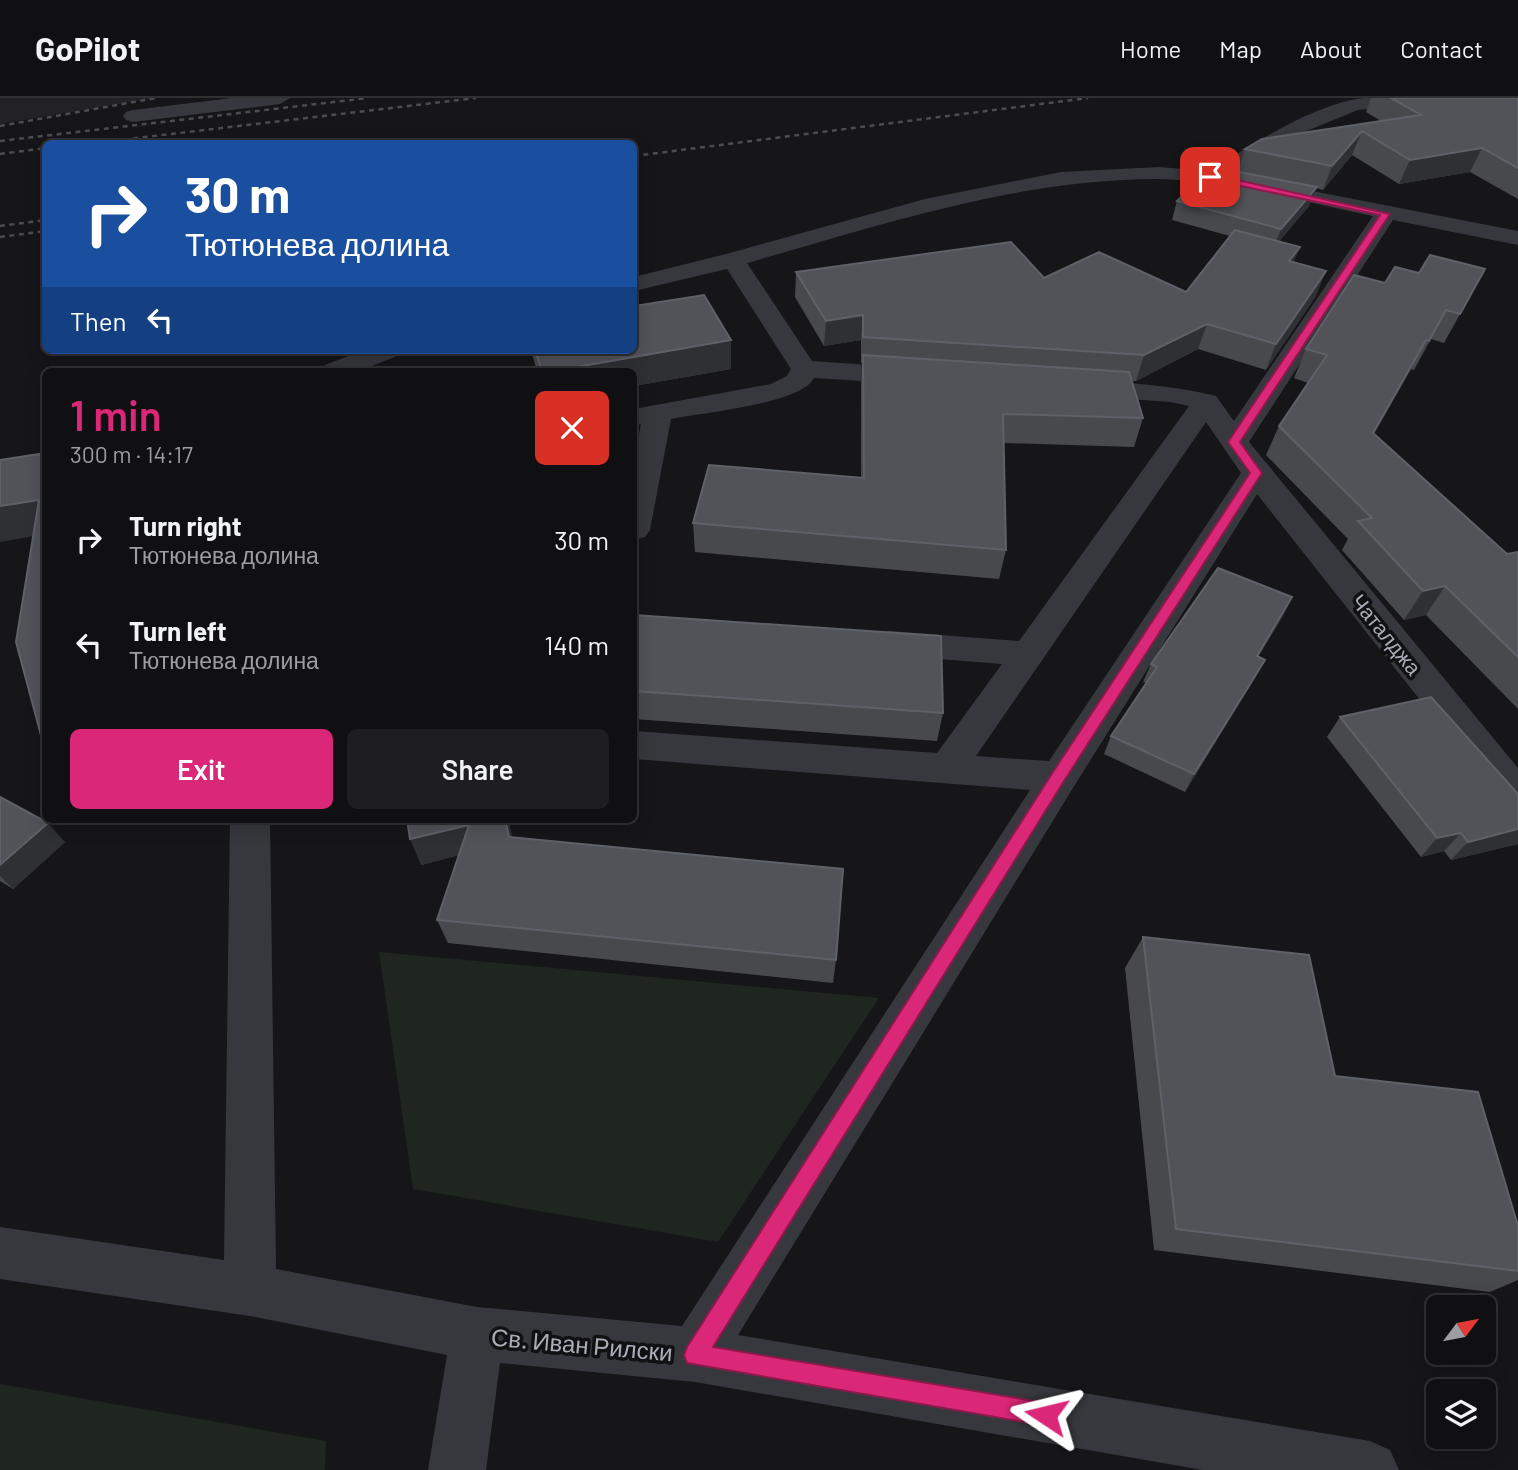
<!DOCTYPE html>
<meta charset="utf-8">
<style>
:root{--surface:#101012;--page:#1e1e20;--text:#f1f3f6;--muted:#9c9d9f;--line:#303032;--accent:#db2777}
body{margin:0;font-family:Barlow,sans-serif;background:var(--page);color:var(--text);height:100vh;display:flex;flex-direction:column;font-size:26px;white-space:nowrap}
*{box-sizing:border-box;margin:0}
p{font-size:23px;color:var(--muted)}
.icon{flex:none;width:38px;height:38px;fill:none;stroke:currentColor;stroke-width:2;stroke-linecap:round;stroke-linejoin:round}
.map{position:relative;flex:1;overflow:hidden}
.details{position:absolute;left:42px;top:270px;width:595px;height:455px;display:flex;flex-direction:column;background:var(--surface);border-radius:10px;box-shadow:0 4px 18px #0003,0 0 0 2px var(--line)}
.details>*{flex:none}
.banner{position:absolute;left:42px;top:42px;width:595px;height:214px;border-radius:10px;box-shadow:0 4px 18px #0003,0 0 0 2px var(--line);background:#1a4fa0;color:#fff;overflow:hidden}
.needle{width:46px;rotate:58deg}
.tools{position:absolute;left:1426px;top:1197px;display:grid;gap:14px}
.tools a{display:grid;place-items:center;width:70px;height:70px;border-radius:10px;background:var(--surface);box-shadow:0 4px 18px #0003,0 0 0 2px var(--line);font-size:35px}
.pin{position:absolute;display:grid;place-items:center;width:60px;height:60px;color:#fff;margin:-30px;border-radius:14px;box-shadow:0 4px 10px #0006}
.me{position:absolute;width:77px;margin:-38px;rotate:280deg;stroke-linejoin:round;filter:drop-shadow(0 0 5px #0008)}
.turn{display:flex;align-items:center;gap:24px;height:147px;padding:0 28px;font-size:32px}
.turn .icon{width:91px;height:91px;stroke-width:2.5}
.turn b{display:block;font-size:49px;line-height:60px}
.then{display:flex;align-items:center;height:66px;padding:0 28px;background:#0003;gap:14px;font-size:26px}
.round{display:grid;place-items:center;flex:none;width:74px;height:74px;border-radius:10px;background:var(--page)}
.headline{display:flex;align-items:center;justify-content:space-between;height:119px;padding:0 28px}
h1{font-size:42px;font-weight:600;line-height:52px;color:var(--accent)}
.cta{display:flex;gap:14px;margin-top:auto;padding:14px 28px}
.cta a{flex:1;height:80px;border-radius:10px;background:var(--accent);color:#fff;font-size:28px;font-weight:600;line-height:80px;text-align:center}
.cta a+a{background:var(--page);color:var(--text)}
ul{padding:0;list-style:none}
li{display:flex;align-items:center;gap:21px;height:105px;padding:0 28px}
li div{flex:1}
li b{display:block;font-size:26px}
li em{font-style:normal}
header{display:flex;align-items:center;gap:42px;box-sizing:border-box;height:98px;padding:0 35px;background:var(--surface);border-bottom:2px solid var(--line)}
header strong{font-size:33px}
nav{display:flex;gap:38px;margin-inline-start:auto;font-size:24px}
.map>svg:first-child{display:block}
.built{fill:#222225}
.green{fill:#1e261f}
.lines{fill:none;stroke-linecap:round;stroke-linejoin:round}
.minor{fill:#37383d;fill-rule:evenodd}
.rail{stroke:#4a4c52;stroke-width:2.5;stroke-dasharray:5 4.5;stroke-linecap:butt}
.wall{fill:#47494d}
.shaded-wall{fill:#2f3033}
.building{fill:#525359;stroke:#5f6168;stroke-width:2}
.route{fill:#db2777;stroke:#8e194d;stroke-width:2}
.labels{text-anchor:middle;dominant-baseline:central;stroke-width:7;stroke-linejoin:round;paint-order:stroke}
.street-label{font-size:21px;fill:#a8adb8;stroke:#111113}
.near-street-label{font-size:24px;fill:#a8adb8;stroke:#111113}
</style>
<header>
<strong>GoPilot</strong>
<nav><a>Home</a><a>Map</a><a>About</a><a>Contact</a></nav>
</header>
<div class="map">
<svg width="1518" height="1372" viewBox="0 0 1518 1372">
<rect width="100%" height="100%" fill="#161618"/>
<!-- built -->
<path class="built" d="M 0,0 L 155,0 L 0,26 Z"/>
<!-- green -->
<path class="green" d="M 379,854 L 879,900 L 718,1144 L 413,1091 Z
M 0,1286 L 326,1343 L 325,1372 L 0,1372 Z"/>
<g class="lines">
<!-- minor -->
<path class="minor" d="M 232,0 L 290,0 L 280,6 L 133,24 L 126,22 L 123,18 L 126,14 L 133,12 Z
M 1363,0 L 1417,0 L 1407,6 L 1358,12 L 1297,37 L 1244,68 L 1230,68 L 1226,64 L 1230,60 C 1269,37 1317,6 1363,0 Z
M 1159,69 L 1210,73 L 1518,133 L 1518,147 L 1393,122 L 1249,344 L 1518,670 L 1518,712 L 1504,708 L 1257,396 L 1073,690 L 738,1237 L 1370,1343 L 1390,1352 L 1399,1372 L 1203,1372 L 695,1284 L 500,1265 L 486,1372 L 428,1372 L 447,1257 L 250,1218 L 0,1181 L 0,1129 L 224,1162 L 230,721 L 270,721 L 276,1171 L 477,1209 L 682,1228 L 1030,692 L 634,661 L 634,633 L 937,655 L 1002,566 L 889,557 L 877,554 L 872,545 L 877,536 L 889,533 L 1019,543 L 1189,308 L 1171,304 L 1084,298 L 1074,296 L 1070,290 L 1074,284 L 1084,282 C 1129,285 1172,287 1216,298 L 1234,323 L 1373,118 C 1303,104 1230,82 1158,81 C 1017,81 881,127 747,165 L 812,263 L 912,270 L 922,272 L 926,278 L 922,284 L 912,286 L 814,280 C 801,306 701,315 671,321 L 650,432 L 645,439 L 634,442 L 634,362 L 641,326 L 634,327 L 634,311 L 771,286 L 787,278 L 791,271 L 727,171 L 634,193 L 634,179 L 726,156 L 925,101 L 1061,74 ZM 1206,324 L 1241,375 L 1049,663 L 976,658 Z
M 364,252 L 401,252 L 397,258 L 359,273 L 322,273 L 325,267 Z"/>
<!-- rail -->
<path class="rail" d="M 0,28 L 156,0
M 0,43 L 368,0
M 86,46 L 476,0
M 0,56 L 46,50
M 634,58 L 1088,0
M 0,128 L 46,122
M 0,139 L 46,133"/>
</g>
<!-- wall -->
<path class="wall" d="M 1371,0 L 1518,0 L 1518,101 L 1470,74 L 1399,86 L 1352,57 L 1323,92 L 1316,90 L 1309,108 L 1279,143 L 1300,149 L 1293,164 L 1316,198 L 1266,272 L 1198,251 L 1136,283 L 1132,283 L 1143,320 L 1134,349 L 1004,345 L 1006,452 L 999,481 L 695,454 L 693,425 L 861,379 L 861,286 L 863,265 L 861,265 L 861,242 L 824,248 L 795,199 L 796,174 L 1186,194 L 1230,138 L 1172,122 L 1177,103 L 1238,73 L 1245,51 L 1381,23 L 1366,14 Z
M 1485,171 L 1444,245 L 1431,241 L 1414,272 L 1411,271 L 1374,336 L 1507,456 L 1518,454 L 1518,611 L 1426,517 L 1404,522 L 1342,452 L 1348,441 L 1266,357 L 1279,328 L 1308,285 L 1294,280 L 1306,251 L 1385,185 L 1419,175 Z
M 531,252 L 634,252 L 731,271 L 634,288 L 634,273 L 537,273 Z
M 634,517 L 943,615 L 937,643 L 634,621 Z
M 1283,518 L 1258,559 L 1255,580 L 1185,694 L 1104,656 L 1111,638 L 1146,585 L 1143,584 L 1151,566 Z
M 1340,619 L 1518,696 L 1518,746 L 1451,762 L 1444,753 L 1421,759 L 1327,639 Z
M 0,699 L 65,744 L 13,791 L 0,783 Z
M 508,721 L 512,739 L 836,862 L 833,885 L 448,845 L 437,822 L 459,757 L 421,767 Z
M 1143,839 L 1335,978 L 1518,1128 L 1518,1182 L 1490,1194 L 1154,1152 L 1125,870 Z"/>
<!-- shaded-wall -->
<path class="shaded-wall" d="M 1362,33 L 1352,57 L 1323,92 L 1332,68 Z
M 1482,50 L 1470,74 L 1399,86 L 1410,62 Z
M 1317,89 L 1309,108 L 1273,151 L 1281,131 Z
M 1300,149 L 1290,173 L 1289,163 Z
M 1326,173 L 1316,198 L 1266,272 L 1276,246 Z
M 1446,212 L 1431,241 L 1414,272 L 1429,243 Z
M 863,217 L 861,242 L 824,248 L 826,223 Z
M 1207,226 L 1198,251 L 1136,283 L 1144,257 Z
M 731,242 L 731,271 L 634,288 L 634,273 L 554,273 Z
M 1426,242 L 1411,271 L 1357,364 L 1373,335 Z
M 39,402 L 46,436 L 0,444 L 0,408 Z
M 1445,488 L 1426,517 L 1404,522 L 1423,493 Z
M 1292,499 L 1283,518 L 1247,576 L 1257,558 Z
M 1265,562 L 1255,580 L 1185,694 L 1194,676 Z
M 505,721 L 508,721 L 517,764 L 509,739 Z
M 48,725 L 65,744 L 13,791 L 0,778 L 0,767 Z
M 469,727 L 479,752 L 421,767 L 410,741 Z
M 1518,731 L 1518,746 L 1451,762 L 1468,744 Z
M 1461,735 L 1444,753 L 1421,759 L 1437,740 Z"/>
<!-- building -->
<path class="building" d="M 1391,0 L 1518,0 L 1518,70 L 1482,50 L 1410,62 L 1362,33 L 1332,68 L 1245,51 L 1262,41 L 1421,17 Z
M 1213,69 L 1317,89 L 1281,131 L 1177,103 Z
M 1235,132 L 1300,149 L 1289,163 L 1326,173 L 1276,246 L 1207,226 L 1144,257 L 863,239 L 863,217 L 826,223 L 796,174 L 1011,144 L 1044,180 L 1099,154 L 1186,194 Z
M 1430,157 L 1485,171 L 1460,216 L 1446,212 L 1429,243 L 1426,242 L 1373,335 L 1507,456 L 1518,454 L 1518,559 L 1445,488 L 1423,493 L 1358,423 L 1372,420 L 1279,328 L 1327,257 L 1306,251 L 1354,177 L 1385,185 L 1395,169 L 1419,175 Z
M 704,197 L 731,242 L 554,273 L 542,273 L 535,252 L 634,252 L 634,208 Z
M 863,257 L 1129,274 L 1143,320 L 1003,316 L 1006,452 L 693,425 L 709,367 L 864,380 Z
M 46,355 L 46,656 L 16,544 L 39,402 L 0,408 L 0,362 Z
M 1218,470 L 1292,499 L 1257,558 L 1265,562 L 1194,676 L 1111,638 L 1157,569 L 1151,566 Z
M 634,517 L 941,538 L 943,615 L 634,593 Z
M 1431,599 L 1518,696 L 1518,731 L 1468,744 L 1461,735 L 1437,740 L 1340,619 Z
M 0,699 L 48,725 L 0,767 Z
M 407,721 L 505,721 L 509,739 L 843,771 L 836,862 L 437,822 L 469,727 L 410,741 Z
M 1143,839 L 1309,857 L 1335,978 L 1478,994 L 1518,1128 L 1518,1173 L 1176,1131 Z"/>
<!-- route -->
<path class="route" d="M 1210,76 L 1390,116 L 1240,344 L 1262,375 L 1064,683 L 713,1249 L 1046,1305 L 1055,1309 L 1058,1317 L 1055,1325 L 1046,1328 L 687,1265 L 684,1257 L 687,1249 L 1053,674 L 1250,375 L 1228,344 L 1380,117 L 1207,81 L 1206,79 Z"/>
<g class="labels">
<!-- street labels -->
<g class="street-label">
<text transform="translate(1387 536) rotate(51)">Чаталджа</text>
</g>
<!-- near-street labels -->
<g class="near-street-label">
<text transform="translate(582 1246) rotate(5)">Св. Иван Рилски</text>
</g>
</g>
</svg>
<div class="tools">
<a><svg class="needle" viewBox="-14 -14 28 28"><path d="M0-13l5 13h-10z" fill="#e53935"/><path d="M0 13l5-13h-10z" fill="#9c9d9f"/></svg></a>
<a><svg class="icon" aria-label="layers" viewBox="0 0 24 24"><path d="M12 4l9 5-9 5-9-5zM3 14l9 5 9-5"/></svg></a>
</div>
<div class="pin" style="left:1210px;top:79px;background:#d93025"><svg class="icon" aria-label="arrive" viewBox="0 0 24 24"><path d="M6 21V4h12l-3 4 3 4H6"/></svg></div>
<svg class="me" style="left:1046px;top:1317px" viewBox="-20 -20 40 40"><path d="M0-17L14 15 0 8-14 15z" fill="#db2777" stroke="#fff" stroke-width="4"/></svg>
<div class="banner">
<div class="turn"><svg class="icon" aria-label="right" viewBox="0 0 24 24"><path d="M7 20v-9h11M14 6l5 5-5 5"/></svg><div><b>30 m</b>Тютюнева долина</div></div>
<div class="then">Then<svg class="icon" aria-label="left" viewBox="0 0 24 24"><path d="M17 20v-9H6M10 6l-5 5 5 5"/></svg></div>
</div>
<section class="details">
<div class="headline"><div><h1>1 min</h1><p>300 m · 14:17</p></div><a class="round" style="background:#d93025;color:#fff"><svg class="icon" aria-label="close" viewBox="0 0 24 24"><path d="M6 6l12 12M18 6L6 18"/></svg></a></div>
<ul>
<li><svg class="icon" aria-label="right" viewBox="0 0 24 24"><path d="M7 20v-9h11M14 6l5 5-5 5"/></svg><div><b>Turn right</b><p>Тютюнева долина</p></div><em>30 m</em></li>
<li><svg class="icon" aria-label="left" viewBox="0 0 24 24"><path d="M17 20v-9H6M10 6l-5 5 5 5"/></svg><div><b>Turn left</b><p>Тютюнева долина</p></div><em>140 m</em></li>
</ul>
<div class="cta"><a>Exit</a><a>Share</a></div>
</section>
</div>
